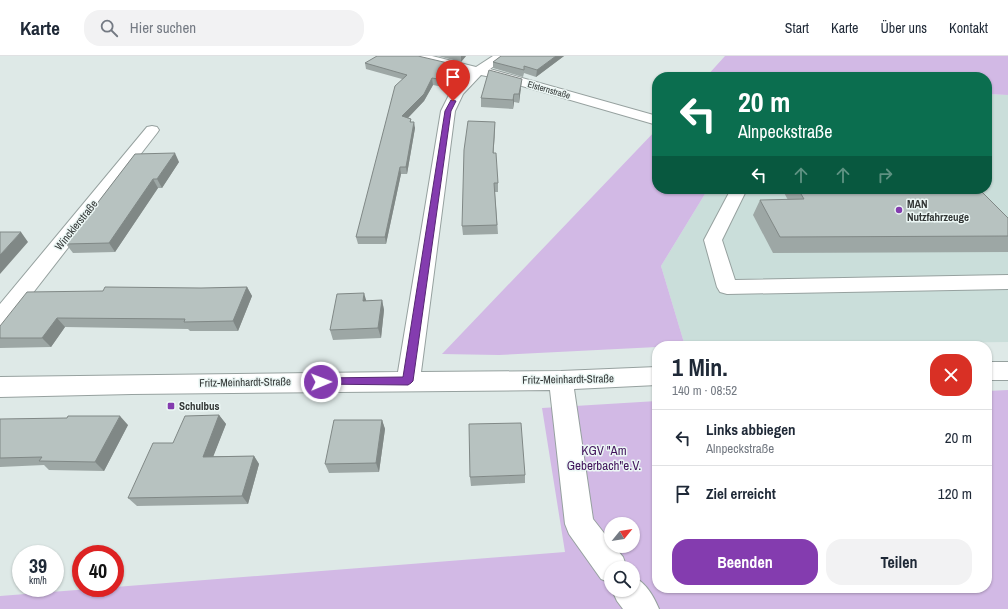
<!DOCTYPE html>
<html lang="de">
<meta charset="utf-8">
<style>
:root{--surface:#fff;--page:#f2f2f3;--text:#1f2937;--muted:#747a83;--line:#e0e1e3;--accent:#843caf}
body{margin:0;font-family:"Archivo Narrow",sans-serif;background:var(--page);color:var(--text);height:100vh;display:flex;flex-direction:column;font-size:15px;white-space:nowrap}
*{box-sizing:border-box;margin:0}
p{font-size:13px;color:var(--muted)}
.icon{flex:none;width:22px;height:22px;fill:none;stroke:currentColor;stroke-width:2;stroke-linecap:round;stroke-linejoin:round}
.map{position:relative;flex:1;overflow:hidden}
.sheet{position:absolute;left:652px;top:285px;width:340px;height:252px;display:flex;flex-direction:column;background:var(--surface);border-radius:16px;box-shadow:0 1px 3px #0004}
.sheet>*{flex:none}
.top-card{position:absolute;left:652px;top:16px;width:340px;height:122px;border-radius:16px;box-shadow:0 1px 3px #0004;background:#0b6e4f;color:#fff;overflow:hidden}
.needle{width:26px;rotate:60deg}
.controls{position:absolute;left:604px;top:461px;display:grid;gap:8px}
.controls a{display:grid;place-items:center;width:36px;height:36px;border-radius:50%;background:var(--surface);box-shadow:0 1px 3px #0004;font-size:20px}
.speed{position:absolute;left:12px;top:489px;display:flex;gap:8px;font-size:20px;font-weight:700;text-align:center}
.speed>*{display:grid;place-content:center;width:52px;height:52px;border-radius:50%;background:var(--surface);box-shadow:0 1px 3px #0004;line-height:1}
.speed small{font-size:10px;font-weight:400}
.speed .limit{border:6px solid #d22;background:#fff;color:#111}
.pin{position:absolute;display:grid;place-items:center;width:34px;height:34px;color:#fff;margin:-41px -17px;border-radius:50% 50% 50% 0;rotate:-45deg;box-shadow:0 0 4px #0007}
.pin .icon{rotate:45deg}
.me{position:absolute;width:44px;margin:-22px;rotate:89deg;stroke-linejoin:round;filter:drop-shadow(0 0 3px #0008)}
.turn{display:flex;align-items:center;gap:14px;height:84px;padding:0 20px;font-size:18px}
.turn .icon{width:52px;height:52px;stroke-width:2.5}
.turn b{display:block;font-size:28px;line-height:34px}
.lanes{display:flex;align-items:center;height:38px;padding:0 20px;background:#0003;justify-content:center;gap:20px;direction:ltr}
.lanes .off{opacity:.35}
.round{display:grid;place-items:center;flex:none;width:42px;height:42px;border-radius:16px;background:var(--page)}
.summary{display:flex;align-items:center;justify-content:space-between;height:68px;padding:0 20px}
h1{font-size:24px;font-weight:700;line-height:30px}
.cta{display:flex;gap:8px;margin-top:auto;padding:8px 20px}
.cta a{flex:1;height:46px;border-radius:16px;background:var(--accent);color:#fff;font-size:16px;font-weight:700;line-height:46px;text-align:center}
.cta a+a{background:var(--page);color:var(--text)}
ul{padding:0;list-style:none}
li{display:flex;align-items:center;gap:12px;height:56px;padding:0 20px;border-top:1px solid var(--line)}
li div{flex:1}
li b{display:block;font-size:15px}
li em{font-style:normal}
header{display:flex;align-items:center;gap:24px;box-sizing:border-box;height:56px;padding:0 20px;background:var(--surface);border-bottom:1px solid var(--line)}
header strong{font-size:19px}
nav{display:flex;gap:22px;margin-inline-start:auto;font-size:14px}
.search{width:280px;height:36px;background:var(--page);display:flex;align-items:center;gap:10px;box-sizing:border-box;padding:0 14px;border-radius:16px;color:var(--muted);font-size:15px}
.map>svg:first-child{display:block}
.built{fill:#cadeda}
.green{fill:#d2b9e5;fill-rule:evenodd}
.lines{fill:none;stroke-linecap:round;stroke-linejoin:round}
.minor-casing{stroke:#96a19f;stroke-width:2}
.minor{fill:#fff;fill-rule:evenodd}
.wall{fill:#9da7a5}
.shaded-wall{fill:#808886}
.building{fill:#b7c2c0;stroke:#808886}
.route{fill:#843caf;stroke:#562772}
.poi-dot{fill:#843caf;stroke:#ecf7f5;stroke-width:1.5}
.labels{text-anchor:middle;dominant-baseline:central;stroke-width:3;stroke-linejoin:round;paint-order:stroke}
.far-street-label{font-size:9px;fill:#313534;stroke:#ecf7f5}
.poi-label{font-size:11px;font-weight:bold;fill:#313534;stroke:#ecf7f5;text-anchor:start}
.street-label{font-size:11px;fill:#313534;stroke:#ecf7f5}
.near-park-label{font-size:13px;fill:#42155c;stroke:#ecf7f5}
</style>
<header>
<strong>Karte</strong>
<div class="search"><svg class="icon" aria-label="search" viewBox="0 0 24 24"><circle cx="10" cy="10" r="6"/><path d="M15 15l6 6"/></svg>Hier suchen</div>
<nav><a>Start</a><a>Karte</a><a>Über uns</a><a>Kontakt</a></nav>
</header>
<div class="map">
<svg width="1008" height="553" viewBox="0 0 1008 553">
<rect width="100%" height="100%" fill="#dee9e7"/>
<!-- built -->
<path class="built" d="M 987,38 L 1008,39 L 1008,286 L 685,290 L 661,210 L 708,133 L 987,133 Z"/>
<!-- green -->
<path class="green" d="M 725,0 L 1008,0 L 1008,39 L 987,38 L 987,21 L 706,21 Z
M 657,73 L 657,133 L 708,133 L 661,210 L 685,290 L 657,290 L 657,291 L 499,299 L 442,298 Z
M 1008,334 L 1008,553 L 0,553 L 0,540 L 565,496 L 542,352 L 657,345 L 657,532 L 987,532 L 987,335 ZM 611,468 L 633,468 L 633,490 L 611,490 ZM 611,512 L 633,512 L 633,534 L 611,534 Z"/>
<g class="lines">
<!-- minor casing -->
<g class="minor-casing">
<path id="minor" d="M 411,0 L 432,0 L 476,11 L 493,0 L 508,0 L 490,13 L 657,60 L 657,69 L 491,21 L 481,19 L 463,38 L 455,55 L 421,316 L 561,315 L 657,311 L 657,329 L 574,333 L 593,463 L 611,486 L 611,490 L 614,490 L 623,501 L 627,512 L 611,512 L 611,527 L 601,523 L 569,478 L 565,468 L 550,334 L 132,338 L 0,341 L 0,321 L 398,316 L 441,55 L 452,33 L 469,17 L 413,3 Z
M 152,70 L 157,71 L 159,74 L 157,77 L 8,269 L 0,271 L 0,248 L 147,71 Z
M 731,133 L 747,133 L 722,184 L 735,224 L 1008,219 L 1008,233 L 727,238 L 720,236 L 717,231 L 704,184 Z
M 987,306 L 1008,306 L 1008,324 L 987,324 Z
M 633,521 C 646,526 654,541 659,553 L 623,553 L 617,545 L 612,534 L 633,534 Z"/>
</g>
<!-- minor -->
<use href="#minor" class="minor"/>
</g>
<!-- wall -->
<path class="wall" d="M 438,0 L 466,0 L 461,6 Z
M 501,0 L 564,0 L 536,21 L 524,17 L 523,21 L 493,12 L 493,6 Z
M 365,7 L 453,14 L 438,30 L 433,29 L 424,45 L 408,62 L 411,63 L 411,66 L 415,72 L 407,118 L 401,118 L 386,188 L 358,188 L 356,181 L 402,23 L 366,13 Z
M 521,31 L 519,47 L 514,46 L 513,53 L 481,51 L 481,42 Z
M 495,66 L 493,97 L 498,127 L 498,136 L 495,136 L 498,178 L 463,179 L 462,170 Z
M 135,98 L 179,106 L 162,132 L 158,132 L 115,196 L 73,197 L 66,188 Z
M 782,133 L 979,133 L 1008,162 L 1008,196 L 773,197 L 753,159 L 760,144 L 788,144 Z
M 247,231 L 252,240 L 238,275 L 190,275 L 188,273 L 65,271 L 51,291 L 0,292 L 0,270 L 103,235 Z
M 382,244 L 384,254 L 381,282 L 333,284 L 330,274 L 366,245 Z
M 219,359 L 226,368 L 213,400 L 254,400 L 259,408 L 248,448 L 137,450 L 128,442 L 173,387 Z
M 0,363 L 128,369 L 104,415 L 49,414 L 44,409 L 0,411 Z
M 382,364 L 385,373 L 379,416 L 329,417 L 325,408 Z
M 525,419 L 525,427 L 471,430 L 470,421 Z"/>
<!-- shaded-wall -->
<path class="shaded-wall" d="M 461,0 L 466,0 L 461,6 Z
M 556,0 L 564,0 L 536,21 L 537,14 Z
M 452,8 L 453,14 L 438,30 L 438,23 Z
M 432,22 L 433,29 L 424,45 L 403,67 L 402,60 Z
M 522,23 L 519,47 L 519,38 Z
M 514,38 L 514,46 L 513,53 L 513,44 Z
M 414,66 L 415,72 L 407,118 L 406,111 Z
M 495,66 L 495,74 L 493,105 L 493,97 Z
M 175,97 L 179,106 L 162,132 L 157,123 Z
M 400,111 L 401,118 L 386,188 L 385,181 Z
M 153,123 L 158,132 L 115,196 L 109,187 Z
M 21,176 L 28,186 L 0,218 L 0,199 Z
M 247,231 L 252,240 L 238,275 L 233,265 Z
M 364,237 L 367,247 L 363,245 Z
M 382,244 L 384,254 L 381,282 L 378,272 Z
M 57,262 L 65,271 L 51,291 L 42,282 Z
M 219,359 L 226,368 L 210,409 L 203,401 Z
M 120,360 L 128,369 L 104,415 L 95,406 Z
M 382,364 L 385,373 L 379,416 L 376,407 Z
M 254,400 L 259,408 L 248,448 L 242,440 Z"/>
<!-- building -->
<path class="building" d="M 377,0 L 418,0 L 452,8 L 438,23 L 432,22 L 424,38 L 402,60 L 411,63 L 410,66 L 414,66 L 406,111 L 400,111 L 385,181 L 356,181 L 395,30 L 407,19 L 365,7 Z
M 501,0 L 556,0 L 537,14 L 524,10 L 524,14 L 493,6 Z
M 489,14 L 522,23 L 519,38 L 514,38 L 513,44 L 481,42 Z
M 468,65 L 495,66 L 493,97 L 496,97 L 498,127 L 494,127 L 497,169 L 462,170 L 464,94 Z
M 175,97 L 157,123 L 153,123 L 109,187 L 66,188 L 135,98 Z
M 798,133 L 979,133 L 1008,162 L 1008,180 L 780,181 L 760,144 L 804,143 Z
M 0,176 L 21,176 L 0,199 Z
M 105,231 L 201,232 L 247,231 L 233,265 L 184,266 L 185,263 L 57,262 L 42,282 L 0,282 L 0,270 L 27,236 L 103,235 Z
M 364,237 L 363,245 L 382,244 L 378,272 L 330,274 L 337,238 Z
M 219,359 L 203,401 L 254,400 L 242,440 L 128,442 L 153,387 L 173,387 L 185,360 Z
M 68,360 L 120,360 L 95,406 L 39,405 L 42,401 L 0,402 L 0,363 L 67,362 Z
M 334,364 L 382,364 L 376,407 L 325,408 Z
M 521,367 L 525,419 L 470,421 L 469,368 Z"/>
<!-- route -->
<path class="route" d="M 451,44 L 456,45 L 451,55 L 413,325 L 411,327 L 408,329 L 317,328 L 316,326 L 317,323 L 321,322 L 403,321 L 445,55 Z"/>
<!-- markers -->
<g class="poi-dot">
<circle cx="899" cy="154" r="4"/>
<rect x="167" y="346" width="8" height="8" rx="2"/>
</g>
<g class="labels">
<!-- far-street labels -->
<g class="far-street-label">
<text transform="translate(549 34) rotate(16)">Elsternstraße</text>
</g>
<!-- poi labels -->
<g class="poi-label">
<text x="907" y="148">MAN<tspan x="907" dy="13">Nutzfahrzeuge</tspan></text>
<text x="179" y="350">Schulbus</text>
</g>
<!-- street labels -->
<g class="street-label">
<text transform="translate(76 169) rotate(-51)">Wincklerstraße</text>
<text transform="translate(568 323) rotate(-1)">Fritz-Meinhardt-Straße</text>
<text transform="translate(245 326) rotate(-1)">Fritz-Meinhardt-Straße</text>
</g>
<!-- near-park labels -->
<g class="near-park-label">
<text x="604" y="394">KGV "Am<tspan x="604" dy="15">Geberbach"e.V.</tspan></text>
</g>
</g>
</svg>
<div class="controls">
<a><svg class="needle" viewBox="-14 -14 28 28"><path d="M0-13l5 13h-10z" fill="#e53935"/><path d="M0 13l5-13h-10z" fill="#747a83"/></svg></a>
<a><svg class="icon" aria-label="search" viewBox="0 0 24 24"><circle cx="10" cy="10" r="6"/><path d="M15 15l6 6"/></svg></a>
</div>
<div class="speed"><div>39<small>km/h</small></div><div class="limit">40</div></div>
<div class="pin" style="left:453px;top:45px;background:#d93025"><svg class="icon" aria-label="arrive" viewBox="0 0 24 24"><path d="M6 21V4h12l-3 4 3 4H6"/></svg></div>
<svg class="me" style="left:321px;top:326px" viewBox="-20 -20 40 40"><circle r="17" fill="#843caf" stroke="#fff" stroke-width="3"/><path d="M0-11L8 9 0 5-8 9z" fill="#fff"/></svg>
<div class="top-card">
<div class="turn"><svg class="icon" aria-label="left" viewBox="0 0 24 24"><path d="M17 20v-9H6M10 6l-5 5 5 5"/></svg><div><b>20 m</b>Alnpeckstraße</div></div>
<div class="lanes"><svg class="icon" aria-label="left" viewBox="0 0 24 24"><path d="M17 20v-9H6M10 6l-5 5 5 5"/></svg><svg class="icon off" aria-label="ahead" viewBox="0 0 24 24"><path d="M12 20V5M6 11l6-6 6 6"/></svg><svg class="icon off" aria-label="ahead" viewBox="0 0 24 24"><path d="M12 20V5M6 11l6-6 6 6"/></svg><svg class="icon off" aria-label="right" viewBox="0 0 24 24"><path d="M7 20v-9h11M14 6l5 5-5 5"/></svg></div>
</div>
<section class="sheet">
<div class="summary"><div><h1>1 Min.</h1><p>140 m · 08:52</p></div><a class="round" style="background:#d93025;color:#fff"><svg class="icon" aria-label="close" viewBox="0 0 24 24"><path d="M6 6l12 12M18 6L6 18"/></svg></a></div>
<ul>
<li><svg class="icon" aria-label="left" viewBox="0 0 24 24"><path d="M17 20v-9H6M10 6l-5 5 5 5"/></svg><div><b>Links abbiegen</b><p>Alnpeckstraße</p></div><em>20 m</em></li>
<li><svg class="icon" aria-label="arrive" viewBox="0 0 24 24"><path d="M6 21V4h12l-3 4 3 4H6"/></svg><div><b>Ziel erreicht</b></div><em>120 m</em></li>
</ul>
<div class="cta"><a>Beenden</a><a>Teilen</a></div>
</section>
</div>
